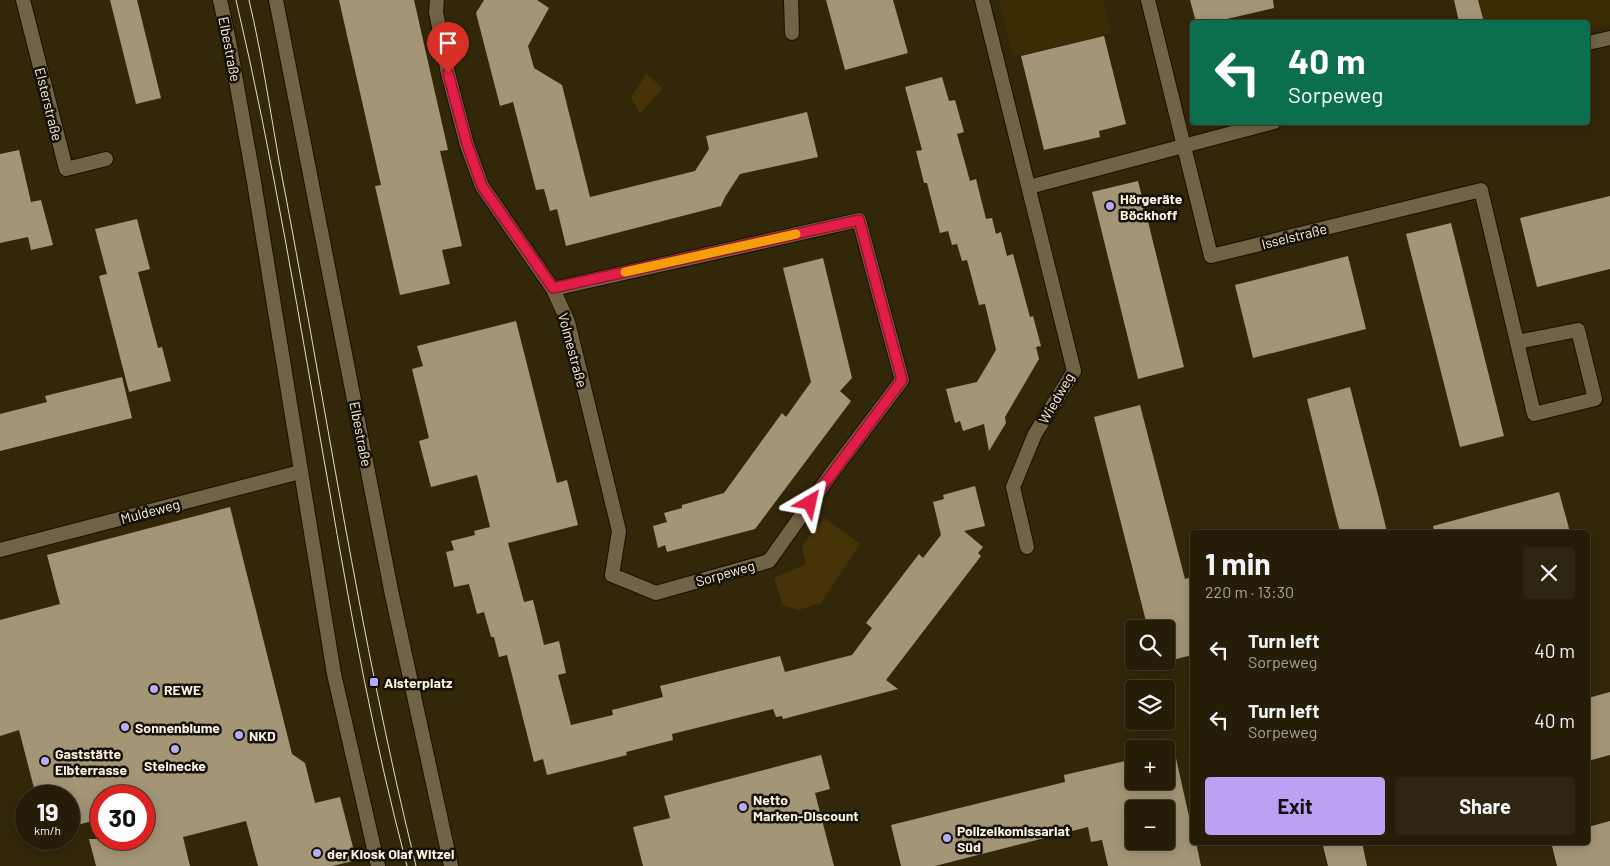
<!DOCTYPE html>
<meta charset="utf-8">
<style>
:root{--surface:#261d08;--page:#2e2612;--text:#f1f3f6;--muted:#a4a29c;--line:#423b29;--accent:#bca0f2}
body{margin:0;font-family:Barlow,sans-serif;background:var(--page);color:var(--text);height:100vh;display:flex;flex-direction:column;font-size:19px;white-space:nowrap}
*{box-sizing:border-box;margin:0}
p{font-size:16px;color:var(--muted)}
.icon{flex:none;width:28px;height:28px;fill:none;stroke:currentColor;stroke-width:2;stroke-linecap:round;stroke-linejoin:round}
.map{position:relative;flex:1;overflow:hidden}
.side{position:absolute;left:1190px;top:530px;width:400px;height:315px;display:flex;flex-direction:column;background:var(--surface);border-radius:5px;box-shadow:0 2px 12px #0003,0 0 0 1px var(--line)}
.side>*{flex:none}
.hud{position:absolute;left:1190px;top:20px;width:400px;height:105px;border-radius:5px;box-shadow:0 2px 12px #0003,0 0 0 1px var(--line);background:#0b6e4f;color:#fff;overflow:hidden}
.controls{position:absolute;left:1125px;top:620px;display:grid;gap:10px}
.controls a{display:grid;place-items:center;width:50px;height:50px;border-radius:5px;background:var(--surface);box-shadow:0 2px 12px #0003,0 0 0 1px var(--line);font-size:25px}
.speed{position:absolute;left:15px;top:785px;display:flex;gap:10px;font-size:25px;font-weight:700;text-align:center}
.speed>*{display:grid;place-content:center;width:65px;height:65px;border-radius:50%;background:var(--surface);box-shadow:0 2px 12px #0003,0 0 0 1px var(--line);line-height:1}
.speed small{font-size:12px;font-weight:400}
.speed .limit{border:8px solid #d22;background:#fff;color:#111}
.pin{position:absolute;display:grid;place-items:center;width:42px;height:42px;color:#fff;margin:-51px -21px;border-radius:50% 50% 50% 0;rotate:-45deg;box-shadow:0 0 5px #0007}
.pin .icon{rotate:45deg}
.me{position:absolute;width:55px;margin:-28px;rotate:36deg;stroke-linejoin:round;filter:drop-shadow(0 0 4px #0008)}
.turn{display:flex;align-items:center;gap:18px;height:105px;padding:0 15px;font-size:22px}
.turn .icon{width:65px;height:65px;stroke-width:2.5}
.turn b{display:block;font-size:35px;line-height:42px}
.round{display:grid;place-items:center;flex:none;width:52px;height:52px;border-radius:5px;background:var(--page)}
.head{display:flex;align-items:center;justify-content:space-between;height:85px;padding:0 15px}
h1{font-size:30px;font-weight:700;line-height:38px}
.button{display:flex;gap:10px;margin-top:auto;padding:10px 15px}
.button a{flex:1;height:58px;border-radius:5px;background:var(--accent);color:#111;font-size:20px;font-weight:700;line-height:58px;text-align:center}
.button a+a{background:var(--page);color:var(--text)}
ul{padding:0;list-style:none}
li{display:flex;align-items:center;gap:15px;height:70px;padding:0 15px}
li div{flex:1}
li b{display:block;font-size:19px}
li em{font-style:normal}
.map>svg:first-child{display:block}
.built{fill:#3b2c06}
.green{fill:#463408}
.building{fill:#a49576;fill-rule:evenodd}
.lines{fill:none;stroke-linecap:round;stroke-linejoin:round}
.pedestrian-casing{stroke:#1a0f00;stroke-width:16}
.minor-casing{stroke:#1a0f00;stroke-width:16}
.tertiary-casing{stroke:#1a0f00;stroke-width:16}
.pedestrian{stroke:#716346;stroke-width:14}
.minor{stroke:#716346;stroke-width:14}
.tertiary{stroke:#716346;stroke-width:14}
.tram{stroke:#e4dcca;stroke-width:1}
.route-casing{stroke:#92132f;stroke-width:12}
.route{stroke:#e11d48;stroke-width:9}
.slow{stroke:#f59e0b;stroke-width:9}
.poi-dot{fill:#b4acf9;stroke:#161106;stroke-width:2}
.labels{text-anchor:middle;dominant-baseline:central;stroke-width:5;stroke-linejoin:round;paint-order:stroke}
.street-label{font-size:14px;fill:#faf2e2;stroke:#161106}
.poi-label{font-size:14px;font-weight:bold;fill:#faf2e2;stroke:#161106;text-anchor:start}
</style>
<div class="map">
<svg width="1610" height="866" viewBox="0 0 1610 866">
<rect width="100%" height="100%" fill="#33270a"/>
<!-- built -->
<path class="built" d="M 999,0 L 1103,0 L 1112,33 L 1013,57 Z
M 1479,0 L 1610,0 L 1610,26 L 1588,31 L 1588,22 L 1485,22 Z"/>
<!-- green -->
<path class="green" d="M 646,74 L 663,88 L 640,114 L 631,97 Z
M 824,518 L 860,544 L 821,603 L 798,610 L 783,605 L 774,578 L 806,564 L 802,546 Z"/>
<!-- building -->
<path class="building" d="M 110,0 L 137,0 L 161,98 L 136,104 Z
M 339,0 L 414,0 L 448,150 L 440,151 L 462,246 L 442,250 L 450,284 L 400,295 L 375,186 L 381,185 Z
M 484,0 L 537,0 L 549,8 L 528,46 L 534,68 L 562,85 L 590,197 L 695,171 L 709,149 L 706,136 L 807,112 L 818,157 L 740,174 L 725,197 L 721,206 L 566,246 L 557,209 L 550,211 L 544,189 L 536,190 L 513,102 L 500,106 L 476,13 Z
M 826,0 L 893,0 L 908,53 L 845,70 Z
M 1190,0 L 1273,0 L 1274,8 L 1214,22 L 1196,22 Z
M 1454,0 L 1478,0 L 1484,22 L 1459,22 Z
M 1104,36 L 1126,124 L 1099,131 L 1100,137 L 1044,150 L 1021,56 Z
M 942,77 L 949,101 L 955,100 L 964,132 L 957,134 L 970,181 L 976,179 L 986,219 L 992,218 L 996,234 L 1001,232 L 1007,256 L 1013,254 L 1030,317 L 1033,316 L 1041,346 L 1036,347 L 1039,359 L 1005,417 L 1006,423 L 989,451 L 984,424 L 963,431 L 960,421 L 955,423 L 946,389 L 977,382 L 996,350 L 985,304 L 979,305 L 967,260 L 962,261 L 957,244 L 952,245 L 948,231 L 940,233 L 927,183 L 924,183 L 916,151 L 922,150 L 905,87 Z
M 19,150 L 31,202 L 41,200 L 53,245 L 31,250 L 28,237 L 0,243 L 0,154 Z
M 1138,181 L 1184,367 L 1138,379 L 1092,192 Z
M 1610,196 L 1610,269 L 1537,287 L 1520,218 Z
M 137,219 L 150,269 L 138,272 L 158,348 L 162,347 L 171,381 L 129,392 L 99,276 L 107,274 L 95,229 Z
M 1451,223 L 1504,436 L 1460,447 L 1406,234 Z
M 1348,256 L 1366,329 L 1253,358 L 1235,285 Z
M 823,258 L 852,378 L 840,391 L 851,401 L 755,529 L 667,552 L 665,545 L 658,548 L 653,526 L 667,522 L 664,513 L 682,508 L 682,505 L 724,493 L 782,413 L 786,417 L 811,382 L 783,268 Z
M 516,321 L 557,483 L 567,480 L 578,525 L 508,543 L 524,602 L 533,600 L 544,645 L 559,641 L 566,673 L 558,675 L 571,725 L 613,715 L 612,710 L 663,697 L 660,686 L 780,656 L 785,672 L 852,655 L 872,628 L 866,623 L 919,554 L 923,558 L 941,535 L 933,502 L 944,499 L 943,495 L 975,486 L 985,526 L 964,531 L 983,547 L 978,553 L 981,556 L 886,680 L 898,689 L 783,719 L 782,716 L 776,717 L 773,709 L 672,734 L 673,740 L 626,752 L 627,755 L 547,775 L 543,759 L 534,762 L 507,655 L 499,657 L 494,637 L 491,637 L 484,612 L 477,614 L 469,584 L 454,587 L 446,552 L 454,550 L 451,541 L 475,535 L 474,531 L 490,527 L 477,475 L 431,487 L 419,441 L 429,438 L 412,369 L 423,366 L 417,346 Z
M 122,377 L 132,418 L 0,451 L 0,414 L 47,402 L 45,396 Z
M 1350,387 L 1378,495 L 1387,532 L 1340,532 L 1333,505 L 1307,399 Z
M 1140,405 L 1185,579 L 1192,577 L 1192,655 L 1157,664 L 1156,661 L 1166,661 L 1166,629 L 1148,629 L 1094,417 Z
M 1559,492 L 1570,532 L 1434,532 L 1433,526 Z
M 230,507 L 292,754 L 305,763 L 315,803 L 340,797 L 355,855 L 352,856 L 353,861 L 332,866 L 258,866 L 246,821 L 183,837 L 190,866 L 96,866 L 89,839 L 144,839 L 144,796 L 101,796 L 101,819 L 69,827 L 69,796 L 36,796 L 19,730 L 0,736 L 0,620 L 60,604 L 47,555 Z
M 1610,692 L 1610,755 L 1588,761 L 1588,698 Z
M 1174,749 L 1192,830 L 1192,842 L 1196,842 L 1201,866 L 1108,866 L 1102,840 L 1091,842 L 1088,827 L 935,866 L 901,866 L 891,825 L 1065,782 L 1064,775 L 1134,759 L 1134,781 L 1166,781 L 1166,751 ZM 1134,809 L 1166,809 L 1166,841 L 1134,841 Z
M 821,755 L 830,789 L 815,793 L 834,866 L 643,866 L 633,827 L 670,818 L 664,796 Z
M 1610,821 L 1610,866 L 1557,866 L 1551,842 L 1588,842 L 1588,827 Z
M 1322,842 L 1362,842 L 1367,866 L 1328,866 Z"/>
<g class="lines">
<!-- pedestrian casing -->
<g class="pedestrian-casing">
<path id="pedestrian" d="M 1588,43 L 1610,38
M 1029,187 L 1274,122"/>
</g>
<!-- minor casing -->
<g class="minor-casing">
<path id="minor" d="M 23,0 L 66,169 L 106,159
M 437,0 L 436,12 L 448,73 L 467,145 L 482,186 L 553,289 L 568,322 L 619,531 L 612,575 L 656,593 L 769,561 L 831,474 L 902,380 L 859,220 L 553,289
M 791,0 L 792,33
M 982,0 L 1074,371 L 1035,434 L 1013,487 L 1027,547
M 1148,0 L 1211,256 L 1481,190 L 1534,414 L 1595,399 L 1578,330 L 1517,342
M 0,550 L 300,472"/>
</g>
<!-- tertiary casing -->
<g class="tertiary-casing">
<path id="tertiary" d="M 220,0 L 229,41 L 254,182 L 334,674 L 378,866
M 276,0 L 392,595 L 451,866"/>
</g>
<!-- pedestrian -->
<use href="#pedestrian" class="pedestrian"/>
<!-- minor -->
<use href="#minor" class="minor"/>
<!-- tertiary -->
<use href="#tertiary" class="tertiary"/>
<!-- tram -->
<path class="tram" d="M 236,0 C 274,161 300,325 329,488 C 351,615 374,742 407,866
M 249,0 C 262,55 270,110 280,166 C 325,399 359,635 416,866"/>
</g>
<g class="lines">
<!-- route casing -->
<g class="route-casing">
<path id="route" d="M 448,73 L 467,144 L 482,186 L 553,288 L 859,220 L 902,380 L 810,503"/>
</g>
<!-- route -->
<use href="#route" class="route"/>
<!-- slow -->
<path class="slow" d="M 625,272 L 796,234"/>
</g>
<!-- markers -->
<g class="poi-dot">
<circle cx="1110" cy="206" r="5"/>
<rect x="369" y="677" width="10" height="10" rx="2.5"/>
<circle cx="154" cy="689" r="5"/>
<circle cx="125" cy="727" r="5"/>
<circle cx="239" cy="735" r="5"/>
<circle cx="175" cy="749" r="5"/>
<circle cx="45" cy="761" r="5"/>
<circle cx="743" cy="807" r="5"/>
<circle cx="947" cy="838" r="5"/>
<circle cx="317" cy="853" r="5"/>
</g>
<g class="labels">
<!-- street labels -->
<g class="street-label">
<text transform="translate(230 49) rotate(79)">Elbestraße</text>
<text transform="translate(49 104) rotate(76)">Elsterstraße</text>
<text transform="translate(1294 236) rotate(-14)">Isselstraße</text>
<text transform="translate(573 350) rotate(75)">Volmestraße</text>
<text transform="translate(1056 398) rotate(-60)">Wiedweg</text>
<text transform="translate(361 434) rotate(79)">Elbestraße</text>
<text transform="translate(150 511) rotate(-15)">Muldeweg</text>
<text transform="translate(725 573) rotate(-16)">Sorpeweg</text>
</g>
<!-- poi labels -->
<g class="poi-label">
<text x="1120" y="198">Hörgeräte<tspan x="1120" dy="16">Böckhoff</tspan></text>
<text x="384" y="682">Alsterplatz</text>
<text x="164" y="689">REWE</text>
<text x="135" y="727">Sonnenblume</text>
<text x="249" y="735">NKD</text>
<text x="55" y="753">Gaststätte<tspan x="55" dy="16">Elbterrasse</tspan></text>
<text x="175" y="765" text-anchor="middle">Steinecke</text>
<text x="753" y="799">Netto<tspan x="753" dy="16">Marken-Discount</tspan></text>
<text x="957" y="830">Polizeikomissariat<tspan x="957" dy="16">Süd</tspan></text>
<text x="327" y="853">der Kiosk Olaf Witzel</text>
</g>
</g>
</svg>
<div class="controls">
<a><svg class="icon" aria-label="search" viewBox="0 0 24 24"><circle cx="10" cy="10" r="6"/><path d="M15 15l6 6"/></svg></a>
<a><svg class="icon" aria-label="layers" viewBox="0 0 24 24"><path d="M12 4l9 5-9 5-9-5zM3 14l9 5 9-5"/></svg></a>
<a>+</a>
<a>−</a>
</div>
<div class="speed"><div>19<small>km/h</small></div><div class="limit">30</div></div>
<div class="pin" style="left:448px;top:73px;background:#d93025"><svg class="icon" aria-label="arrive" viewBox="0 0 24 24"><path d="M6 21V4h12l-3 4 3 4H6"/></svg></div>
<svg class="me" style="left:810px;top:503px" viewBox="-20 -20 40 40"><path d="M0-17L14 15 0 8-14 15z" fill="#e11d48" stroke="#fff" stroke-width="4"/></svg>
<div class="hud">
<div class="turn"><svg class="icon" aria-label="left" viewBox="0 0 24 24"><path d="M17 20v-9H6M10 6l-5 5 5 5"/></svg><div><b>40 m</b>Sorpeweg</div></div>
</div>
<section class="side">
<div class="head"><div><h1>1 min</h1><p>220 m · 13:30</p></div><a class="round"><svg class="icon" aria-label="close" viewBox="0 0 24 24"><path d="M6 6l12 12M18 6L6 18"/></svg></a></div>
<ul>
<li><svg class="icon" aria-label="left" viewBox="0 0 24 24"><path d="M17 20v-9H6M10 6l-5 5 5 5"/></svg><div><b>Turn left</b><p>Sorpeweg</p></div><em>40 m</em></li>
<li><svg class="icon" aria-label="left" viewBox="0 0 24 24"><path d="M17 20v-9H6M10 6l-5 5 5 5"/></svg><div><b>Turn left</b><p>Sorpeweg</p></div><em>40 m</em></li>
</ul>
<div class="button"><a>Exit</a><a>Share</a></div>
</section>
</div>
